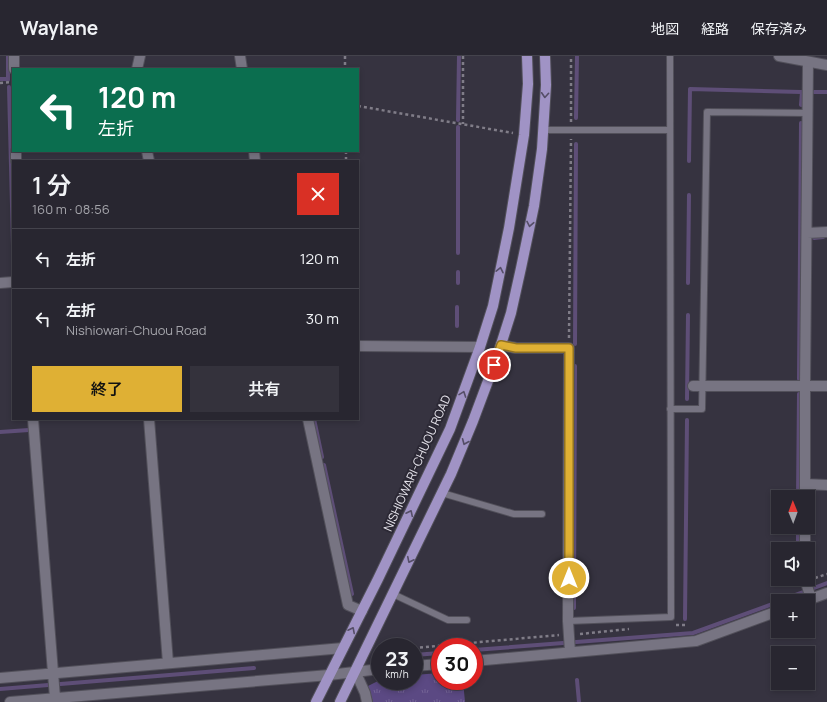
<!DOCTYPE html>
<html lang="ja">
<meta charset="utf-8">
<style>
:root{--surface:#282630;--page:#34323c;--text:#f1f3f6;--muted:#a5a5ab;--line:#44434c;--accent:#dfb034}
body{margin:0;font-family:Manrope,"Noto Sans JP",sans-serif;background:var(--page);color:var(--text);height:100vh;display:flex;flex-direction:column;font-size:15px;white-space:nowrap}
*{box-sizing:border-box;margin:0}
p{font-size:13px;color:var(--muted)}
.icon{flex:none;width:22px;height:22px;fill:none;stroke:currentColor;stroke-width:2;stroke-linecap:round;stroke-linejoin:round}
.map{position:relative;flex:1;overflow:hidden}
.panel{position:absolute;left:12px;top:104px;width:347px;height:260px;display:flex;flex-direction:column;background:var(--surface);border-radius:0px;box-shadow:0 2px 6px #0003,0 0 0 1px var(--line)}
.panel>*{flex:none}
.hud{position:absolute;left:12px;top:12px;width:347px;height:84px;border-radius:0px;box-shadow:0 2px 6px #0003,0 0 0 1px var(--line);background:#0b6e4f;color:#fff;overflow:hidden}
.needle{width:26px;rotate:359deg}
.controls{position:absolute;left:771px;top:434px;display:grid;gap:8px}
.controls a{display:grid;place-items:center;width:44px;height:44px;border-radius:0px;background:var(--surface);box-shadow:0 2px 6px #0003,0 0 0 1px var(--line);font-size:20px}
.speed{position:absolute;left:371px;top:582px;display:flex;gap:8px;font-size:20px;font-weight:700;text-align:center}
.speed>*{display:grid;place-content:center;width:52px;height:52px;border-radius:50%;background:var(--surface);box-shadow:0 2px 6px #0003,0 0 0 1px var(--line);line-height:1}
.speed small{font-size:10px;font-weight:400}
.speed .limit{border:6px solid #d22;background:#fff;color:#111}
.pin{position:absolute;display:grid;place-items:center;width:34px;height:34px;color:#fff;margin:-17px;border:2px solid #fff;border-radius:50%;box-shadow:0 1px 4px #0007}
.me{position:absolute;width:44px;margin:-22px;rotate:0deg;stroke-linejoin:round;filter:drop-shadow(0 0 3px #0008)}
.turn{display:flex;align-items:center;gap:14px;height:84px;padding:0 20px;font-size:18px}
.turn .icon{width:52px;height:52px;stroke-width:2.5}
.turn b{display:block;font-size:28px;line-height:34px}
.round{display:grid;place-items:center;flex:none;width:42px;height:42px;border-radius:0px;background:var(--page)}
.headline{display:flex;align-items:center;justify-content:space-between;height:68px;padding:0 20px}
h1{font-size:24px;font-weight:600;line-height:30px}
.cta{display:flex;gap:8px;margin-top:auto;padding:8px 20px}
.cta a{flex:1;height:46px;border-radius:0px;background:var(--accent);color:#111;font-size:16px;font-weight:600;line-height:46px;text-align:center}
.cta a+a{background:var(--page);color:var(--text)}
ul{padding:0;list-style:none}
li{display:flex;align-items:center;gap:12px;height:60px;padding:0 20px;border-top:1px solid var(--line)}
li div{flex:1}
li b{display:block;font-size:15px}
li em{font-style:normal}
header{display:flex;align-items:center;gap:24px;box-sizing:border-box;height:56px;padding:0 20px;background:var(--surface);border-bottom:1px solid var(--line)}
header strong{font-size:19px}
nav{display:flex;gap:22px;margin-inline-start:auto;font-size:14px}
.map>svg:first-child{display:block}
.grass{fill:url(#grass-tufts)}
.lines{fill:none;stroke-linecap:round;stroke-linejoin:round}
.stream{stroke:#5e4e77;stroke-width:4}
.service-casing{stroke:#52505a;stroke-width:8}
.minor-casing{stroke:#52505a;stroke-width:12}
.secondary-casing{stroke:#52505a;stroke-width:12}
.primary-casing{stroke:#52505a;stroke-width:12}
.path{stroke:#807d88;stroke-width:2.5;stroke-dasharray:3 3;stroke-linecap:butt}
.service{stroke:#777482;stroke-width:6}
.minor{stroke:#777482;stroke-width:10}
.secondary{stroke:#777482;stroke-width:10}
.primary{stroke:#a093c5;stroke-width:10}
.oneway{stroke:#554e67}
.route-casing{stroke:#917222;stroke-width:10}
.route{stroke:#dfb034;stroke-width:7}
.labels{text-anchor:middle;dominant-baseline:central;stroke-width:4;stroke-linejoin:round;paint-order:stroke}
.street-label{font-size:12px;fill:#e7e5ed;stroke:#2c2935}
</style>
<header>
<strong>Waylane</strong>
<nav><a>地図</a><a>経路</a><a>保存済み</a></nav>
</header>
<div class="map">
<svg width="827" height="646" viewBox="0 0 827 646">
<defs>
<pattern id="grass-tufts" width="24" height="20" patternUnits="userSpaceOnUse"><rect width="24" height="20" fill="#5b4983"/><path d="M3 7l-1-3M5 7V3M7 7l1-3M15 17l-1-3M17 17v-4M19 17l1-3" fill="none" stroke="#736395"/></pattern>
</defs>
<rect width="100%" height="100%" fill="#363340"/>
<!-- grass -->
<path class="grass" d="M 440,617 L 440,625 L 463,625 L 465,646 L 373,646 L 368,630 L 380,624 L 380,625 L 414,625 L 414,619 Z"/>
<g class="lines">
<!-- stream -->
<path class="stream" d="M 8,0 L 8,24
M 0,23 L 8,23
M 9,31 L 13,190
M 814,36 L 827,36
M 801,49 L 802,36
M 576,62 L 577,0
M 458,64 L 459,0
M 689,105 L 690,33 L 801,36
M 814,182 L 823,181
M 458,197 L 458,71
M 458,227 L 458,216
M 688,227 L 689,139
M 457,270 L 457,251
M 575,288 L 576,88
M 799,323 L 801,67
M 687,343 L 688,259
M 314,363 L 322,401
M 0,376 L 29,374
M 324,409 L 352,538
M 798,441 L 799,338
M 798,493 L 798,471
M 779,545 L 827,527
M 574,552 L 575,310
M 685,563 L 687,364
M 474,594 L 693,577 L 778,546
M 414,599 L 440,597
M 577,624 L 579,646
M 0,633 L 254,612"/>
<!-- service casing -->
<g class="service-casing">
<path id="service" d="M 543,74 L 670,74
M 670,353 L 702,353 L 707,56 L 808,57
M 442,437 L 514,458 L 542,458
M 393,538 L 448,564 L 467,564
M 568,565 L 671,561 L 670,0"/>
</g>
<!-- minor casing -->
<g class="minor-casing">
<path id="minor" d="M 14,0 L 14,13
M 240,0 L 242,13
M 137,13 L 140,0
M 16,95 L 16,105
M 147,95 L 149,105
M 254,95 L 255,105
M 807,177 L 827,176
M 0,227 L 13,226
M 501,289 L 516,292 L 569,292 L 568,565 L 570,596
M 358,290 L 480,291
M 693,330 L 827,330
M 33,363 L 55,642
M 149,363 L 168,607
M 308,363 L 348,549 L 362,555
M 805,428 L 827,429
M 805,441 L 805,330 L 808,6
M 805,493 L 805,471
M 805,523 L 811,543
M 805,545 L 827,537
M 474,605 L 696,585 L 778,555
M 414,610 L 440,608
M 355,615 L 365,637 L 367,646
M 0,622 L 343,592
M 10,646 L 329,619 L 380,613"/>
</g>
<!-- secondary casing -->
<g class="secondary-casing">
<path id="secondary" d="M 779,0 L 827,9"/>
</g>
<!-- primary casing -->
<g class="primary-casing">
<path id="primary" d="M 316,646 L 378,523 L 450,373 L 480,291 L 493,250 L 509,172 L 524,79 L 528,28 L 527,0
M 340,646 L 451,418 L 473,365 L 497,301 L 511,257 L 521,212 L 534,150 L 542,93 L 546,29 L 545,0"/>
</g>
<!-- path -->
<path class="path" d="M 345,0 L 345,13
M 463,0 L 463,68
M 0,27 L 13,26
M 358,50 L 513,77
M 571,66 L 571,0
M 346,95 L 346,105
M 569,282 L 571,83
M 815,522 L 827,518
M 676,569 L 687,569
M 580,578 L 629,573
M 414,592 L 559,579"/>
<!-- service -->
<use href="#service" class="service"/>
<!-- minor -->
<use href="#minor" class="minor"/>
<!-- secondary -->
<use href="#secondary" class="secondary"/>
<!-- primary -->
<use href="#primary" class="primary"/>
</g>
<!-- one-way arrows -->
<defs><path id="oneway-chevron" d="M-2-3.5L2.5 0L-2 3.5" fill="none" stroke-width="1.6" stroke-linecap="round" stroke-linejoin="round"/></defs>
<g class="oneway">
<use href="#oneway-chevron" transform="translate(545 39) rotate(94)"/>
<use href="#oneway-chevron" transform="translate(530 168) rotate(101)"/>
<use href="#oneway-chevron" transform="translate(500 214) rotate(-78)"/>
<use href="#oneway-chevron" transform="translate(463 338) rotate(-70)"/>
<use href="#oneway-chevron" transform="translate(465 386) rotate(113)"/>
<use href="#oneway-chevron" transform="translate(410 457) rotate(-64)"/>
<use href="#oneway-chevron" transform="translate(410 504) rotate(116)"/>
<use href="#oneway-chevron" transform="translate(352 574) rotate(-63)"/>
</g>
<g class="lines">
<!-- route casing -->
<g class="route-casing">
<path id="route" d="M 494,309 L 501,289 L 516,292 L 569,292 L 569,522"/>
</g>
<!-- route -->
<use href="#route" class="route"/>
</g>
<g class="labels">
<!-- street labels -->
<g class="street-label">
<text transform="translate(417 407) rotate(-66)">NISHIOWARI-CHUOU ROAD</text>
</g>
</g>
</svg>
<div class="controls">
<a><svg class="needle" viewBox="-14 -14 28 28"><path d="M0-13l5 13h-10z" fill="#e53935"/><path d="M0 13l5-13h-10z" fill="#a5a5ab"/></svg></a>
<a><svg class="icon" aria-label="sound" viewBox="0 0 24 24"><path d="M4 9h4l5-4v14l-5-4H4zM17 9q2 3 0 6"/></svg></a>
<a>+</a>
<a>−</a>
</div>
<div class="speed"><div>23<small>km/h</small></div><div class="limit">30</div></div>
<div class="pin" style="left:494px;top:309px;background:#d93025"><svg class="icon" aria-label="arrive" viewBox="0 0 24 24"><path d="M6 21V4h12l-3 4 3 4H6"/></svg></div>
<svg class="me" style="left:569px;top:522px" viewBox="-20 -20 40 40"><circle r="17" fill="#dfb034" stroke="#fff" stroke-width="3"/><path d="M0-11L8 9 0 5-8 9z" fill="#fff"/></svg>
<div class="hud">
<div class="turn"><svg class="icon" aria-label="left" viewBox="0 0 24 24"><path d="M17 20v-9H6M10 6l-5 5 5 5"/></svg><div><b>120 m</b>左折</div></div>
</div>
<section class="panel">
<div class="headline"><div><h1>1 分</h1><p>160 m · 08:56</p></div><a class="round" style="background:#d93025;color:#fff"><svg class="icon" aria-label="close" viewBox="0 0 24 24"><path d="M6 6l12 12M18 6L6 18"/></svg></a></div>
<ul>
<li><svg class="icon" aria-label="left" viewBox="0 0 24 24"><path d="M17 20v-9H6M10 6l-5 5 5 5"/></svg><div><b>左折</b></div><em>120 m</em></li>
<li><svg class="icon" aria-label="left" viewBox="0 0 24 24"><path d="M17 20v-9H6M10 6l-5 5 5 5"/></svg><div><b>左折</b><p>Nishiowari-Chuou Road</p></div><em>30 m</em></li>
</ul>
<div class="cta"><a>終了</a><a>共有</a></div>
</section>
</div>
